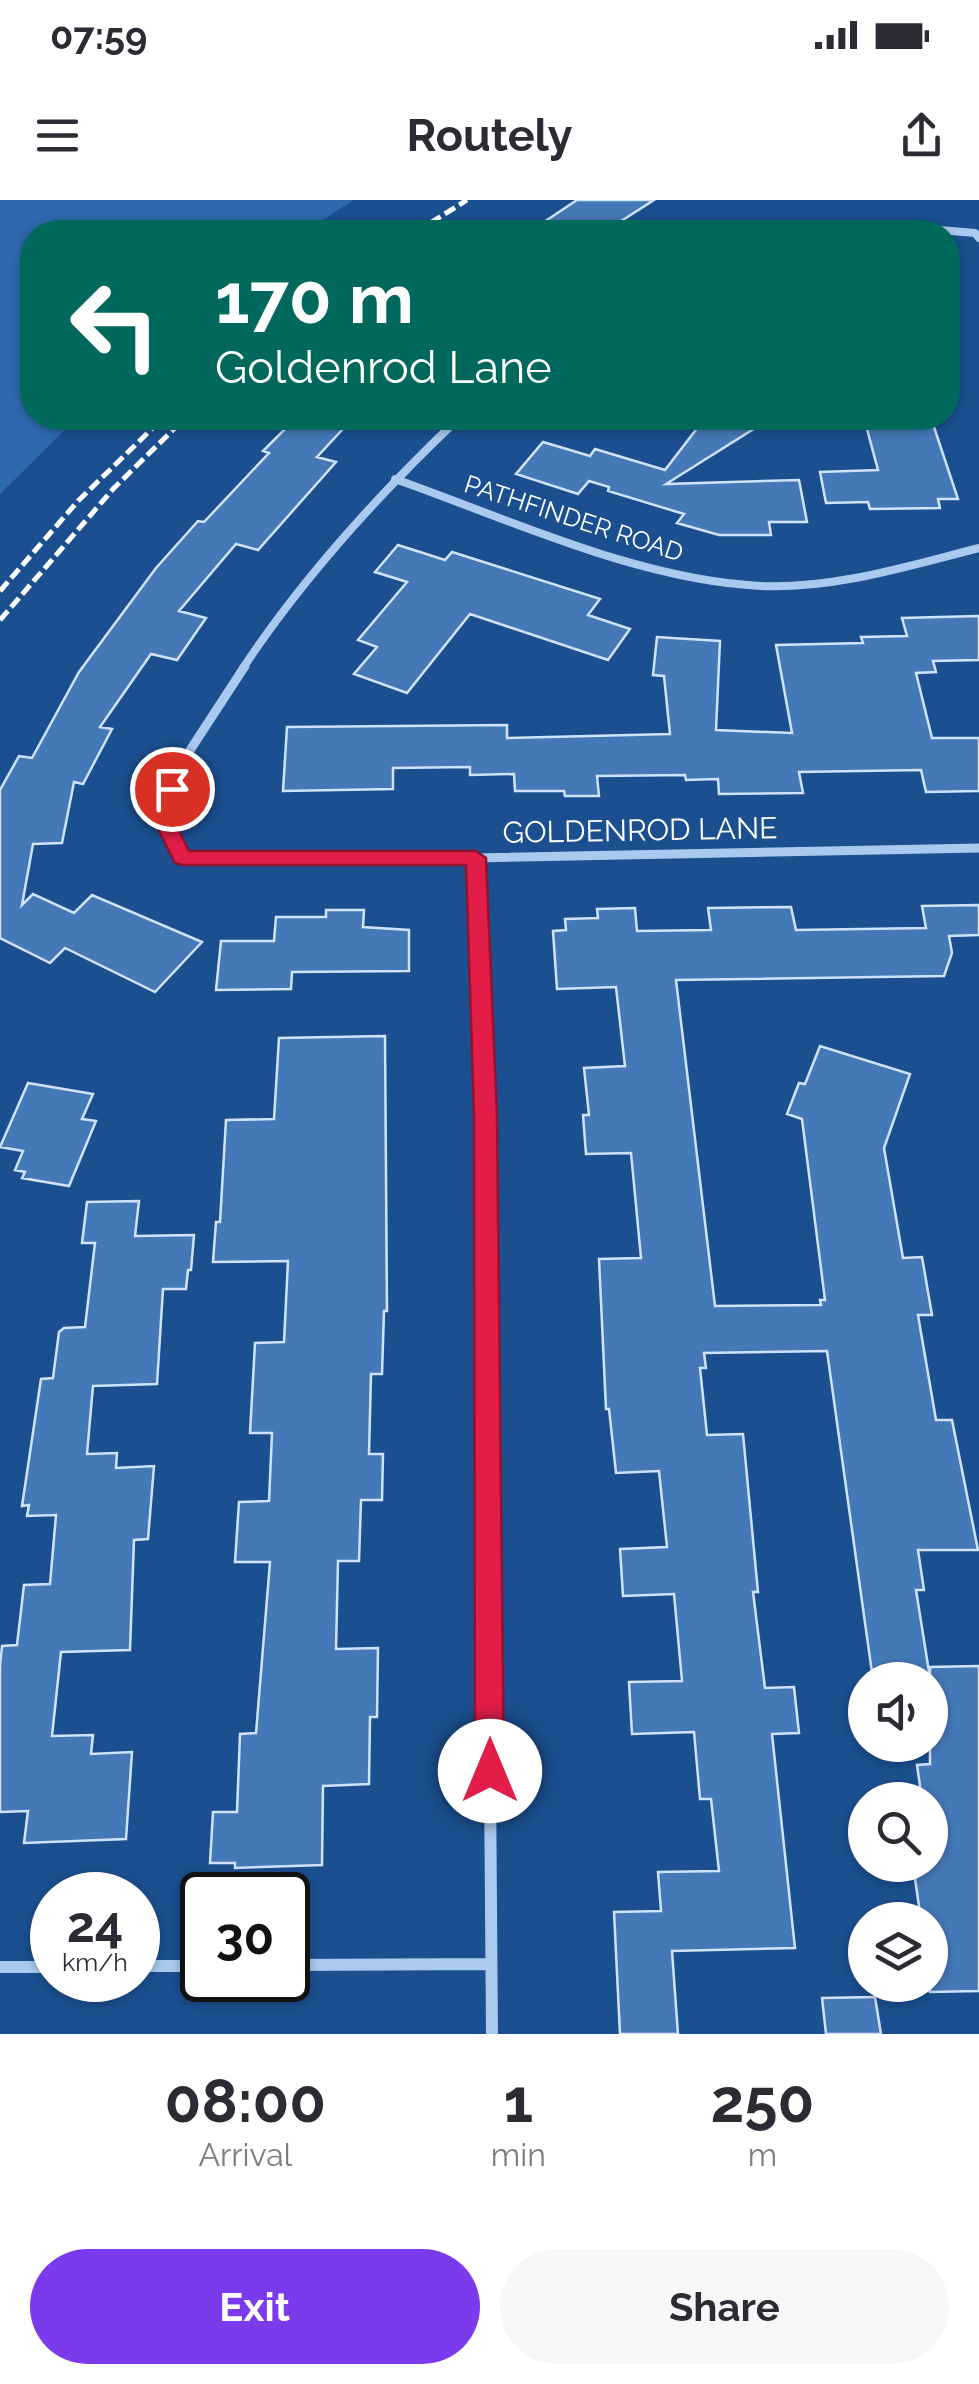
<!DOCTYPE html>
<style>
:root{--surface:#fff;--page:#f7f7f7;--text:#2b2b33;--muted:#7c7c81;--accent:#7c3aed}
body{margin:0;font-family:Raleway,sans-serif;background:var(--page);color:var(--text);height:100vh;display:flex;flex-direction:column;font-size:38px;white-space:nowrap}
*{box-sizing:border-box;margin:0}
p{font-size:32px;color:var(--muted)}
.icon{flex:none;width:55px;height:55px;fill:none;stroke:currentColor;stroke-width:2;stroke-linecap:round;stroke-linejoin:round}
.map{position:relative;height:1834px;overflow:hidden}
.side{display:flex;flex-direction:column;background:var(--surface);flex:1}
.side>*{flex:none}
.guide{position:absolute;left:20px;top:20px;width:940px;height:210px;border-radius:40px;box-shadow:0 2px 8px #0004;background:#00695c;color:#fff;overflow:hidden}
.fabs{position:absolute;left:848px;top:1462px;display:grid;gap:20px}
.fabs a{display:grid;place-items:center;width:100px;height:100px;border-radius:50%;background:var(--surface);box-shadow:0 2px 8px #0004;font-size:50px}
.speed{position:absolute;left:30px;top:1672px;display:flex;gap:20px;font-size:50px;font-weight:700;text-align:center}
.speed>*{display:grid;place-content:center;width:130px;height:130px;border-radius:50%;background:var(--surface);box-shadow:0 2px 8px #0004;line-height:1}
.speed small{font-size:25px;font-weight:400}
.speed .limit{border:5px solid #111;border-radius:15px;background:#fff;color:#111}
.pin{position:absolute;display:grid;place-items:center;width:85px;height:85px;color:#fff;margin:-42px;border:5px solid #fff;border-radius:50%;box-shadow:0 2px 10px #0007}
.me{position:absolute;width:110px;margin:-55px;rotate:0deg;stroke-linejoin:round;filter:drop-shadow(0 0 8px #0008)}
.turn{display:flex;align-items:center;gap:35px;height:210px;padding:0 30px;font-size:45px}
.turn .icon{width:130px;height:130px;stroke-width:2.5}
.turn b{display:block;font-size:70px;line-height:85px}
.eta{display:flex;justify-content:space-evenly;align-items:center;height:170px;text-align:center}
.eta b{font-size:60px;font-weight:700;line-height:70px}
.primary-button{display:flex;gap:20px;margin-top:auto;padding:20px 30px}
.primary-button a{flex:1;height:115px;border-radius:60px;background:var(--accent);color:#fff;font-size:40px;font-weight:700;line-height:115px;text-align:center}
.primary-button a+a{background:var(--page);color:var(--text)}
.status{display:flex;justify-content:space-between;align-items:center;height:70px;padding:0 50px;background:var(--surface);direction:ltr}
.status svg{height:28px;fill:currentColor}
header{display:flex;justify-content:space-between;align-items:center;height:130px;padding:0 30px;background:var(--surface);font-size:45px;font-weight:700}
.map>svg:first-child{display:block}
.green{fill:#2e69ad}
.building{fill:#4478b7;stroke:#cfe3fa;stroke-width:2.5}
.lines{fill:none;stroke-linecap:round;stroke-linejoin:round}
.minor-far2{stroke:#a9c9ee;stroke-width:8}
.minor-far1{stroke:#a9c9ee;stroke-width:9}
.minor{stroke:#a9c9ee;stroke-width:12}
.rail{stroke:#fff;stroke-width:5;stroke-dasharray:12 5;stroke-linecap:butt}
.route{fill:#e11d48;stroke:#92132f;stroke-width:2.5}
.labels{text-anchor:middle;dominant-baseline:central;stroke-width:9;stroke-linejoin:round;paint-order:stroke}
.far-street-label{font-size:25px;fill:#fff;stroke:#1b4f8f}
.street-label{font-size:30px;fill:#fff;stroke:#1b4f8f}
</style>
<div class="status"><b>07:59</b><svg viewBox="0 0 49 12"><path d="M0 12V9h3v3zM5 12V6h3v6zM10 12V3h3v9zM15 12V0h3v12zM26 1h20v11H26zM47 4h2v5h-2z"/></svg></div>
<header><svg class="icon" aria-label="menu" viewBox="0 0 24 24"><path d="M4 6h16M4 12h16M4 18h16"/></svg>Routely<svg class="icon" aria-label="share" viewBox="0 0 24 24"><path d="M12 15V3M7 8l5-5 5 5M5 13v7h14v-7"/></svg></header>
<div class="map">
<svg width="979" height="1834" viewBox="0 0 979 1834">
<rect width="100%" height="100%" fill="#1b4f8f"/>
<!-- green -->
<path class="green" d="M 0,0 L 354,0 L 303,32 L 32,32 L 32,218 L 77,218 L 0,294 Z"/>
<!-- building -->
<path class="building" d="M 577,0 L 654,0 L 604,32 L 529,32 Z
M 296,218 L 353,218 L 317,257 L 336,262 L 258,350 L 236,344 L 179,411 L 206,418 L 177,460 L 151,454 L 100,527 L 112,529 L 83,584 L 74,582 L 62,643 L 33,644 L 22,705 L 33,694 L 74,713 L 92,695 L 202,742 L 155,792 L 65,748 L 50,763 L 0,738 L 0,590 L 19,556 L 32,558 L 79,472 L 156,368 L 198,321 L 204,322 L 269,253 L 263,251 Z
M 705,218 L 771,218 L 666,284 L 799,280 L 807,322 L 769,322 L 771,335 L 719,335 L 677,323 L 684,314 L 608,291 L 609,287 L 589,281 L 578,294 L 516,274 L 543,242 L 590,256 L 595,249 L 665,270 Z
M 864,218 L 931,218 L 958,299 L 938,299 L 940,308 L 870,309 L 868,302 L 826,303 L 820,272 L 878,270 Z
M 398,345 L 445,360 L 452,352 L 600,399 L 588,415 L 630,429 L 608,460 L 470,414 L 407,493 L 354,474 L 377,447 L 358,440 L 407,382 L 375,372 Z
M 979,416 L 979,460 L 933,461 L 936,472 L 916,473 L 932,538 L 979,538 L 979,591 L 926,592 L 921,570 L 799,572 L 803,593 L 719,594 L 718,579 L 686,580 L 685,575 L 597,576 L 599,596 L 565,596 L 564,591 L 515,591 L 514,574 L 470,575 L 470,567 L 393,568 L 393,589 L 283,591 L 287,527 L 507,525 L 507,538 L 670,534 L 664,476 L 653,475 L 657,437 L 720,441 L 716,530 L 792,533 L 776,445 L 863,443 L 861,437 L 907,436 L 902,418 Z
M 979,705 L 979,735 L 949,736 L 952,753 L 944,776 L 676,780 L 715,1106 L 821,1105 L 820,1100 L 825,1100 L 802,919 L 787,914 L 799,883 L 805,884 L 820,846 L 910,874 L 884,948 L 903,1058 L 922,1057 L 932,1115 L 918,1115 L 936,1220 L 952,1220 L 978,1350 L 918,1350 L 924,1390 L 916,1390 L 930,1478 L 930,1467 L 979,1466 L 979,1791 L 930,1792 L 930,1720 L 921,1720 L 913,1665 L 930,1665 L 930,1600 L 922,1600 L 917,1565 L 930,1564 L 930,1480 L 873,1480 L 827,1151 L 704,1153 L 706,1168 L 700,1168 L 707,1235 L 743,1234 L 758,1392 L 753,1392 L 765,1488 L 794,1487 L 799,1533 L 772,1534 L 795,1748 L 672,1751 L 678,1834 L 620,1834 L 614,1712 L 661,1711 L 658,1672 L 719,1671 L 711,1599 L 700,1599 L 694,1532 L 632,1534 L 629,1482 L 682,1481 L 674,1394 L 623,1396 L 620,1349 L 667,1347 L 659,1271 L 616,1273 L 609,1209 L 606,1209 L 599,1059 L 641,1058 L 631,953 L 586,954 L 583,915 L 589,915 L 584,868 L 625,866 L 616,787 L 557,789 L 553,731 L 566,730 L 565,719 L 598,718 L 597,709 L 635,708 L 637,731 L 711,730 L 708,708 L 791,707 L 796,730 L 926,728 L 922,706 Z
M 326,710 L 364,710 L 363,727 L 409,730 L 409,771 L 292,772 L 291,789 L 216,790 L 221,741 L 274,741 L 276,717 L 326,717 Z
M 385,836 L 387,1111 L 384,1111 L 382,1174 L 371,1174 L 369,1254 L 383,1254 L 382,1300 L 361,1300 L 359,1361 L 338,1361 L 336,1449 L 378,1448 L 377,1517 L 370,1517 L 369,1584 L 323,1586 L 322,1665 L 235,1668 L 235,1663 L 210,1663 L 213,1612 L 237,1612 L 240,1534 L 256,1533 L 270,1362 L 235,1362 L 239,1302 L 269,1301 L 272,1233 L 250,1233 L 255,1143 L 284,1142 L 288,1061 L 213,1062 L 216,1022 L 220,1022 L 226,920 L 274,919 L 279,838 Z
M 28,883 L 93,894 L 82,919 L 96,921 L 69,986 L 22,978 L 25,972 L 15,970 L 23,951 L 0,947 Z
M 139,1001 L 135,1036 L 194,1035 L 191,1070 L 188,1070 L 186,1089 L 163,1089 L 157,1184 L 93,1186 L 87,1254 L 117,1253 L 116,1268 L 154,1266 L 148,1339 L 134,1340 L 130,1450 L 61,1452 L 52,1536 L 93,1535 L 91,1554 L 132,1552 L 126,1639 L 24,1643 L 28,1611 L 0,1612 L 0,1466 L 2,1446 L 17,1445 L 24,1385 L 50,1384 L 56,1315 L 27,1316 L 29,1305 L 22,1306 L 41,1179 L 53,1178 L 59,1132 L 64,1128 L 85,1127 L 95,1043 L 82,1043 L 87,1002 Z
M 875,1797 L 881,1834 L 826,1834 L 822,1798 Z"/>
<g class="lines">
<!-- minor-far2 -->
<path class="minor-far2" d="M 686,32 L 928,29 L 975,33 L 979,38
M 395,279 C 511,320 638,380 761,386 C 835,389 908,366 979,348
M 243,468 C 304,376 379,294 459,218"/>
<!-- minor-far1 -->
<path class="minor-far1" d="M 245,466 L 183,561 L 162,617 L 183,658 L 476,658 L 979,648
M 476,658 L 486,1067"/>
<!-- minor -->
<path class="minor" d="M 486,1065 L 492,1834
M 288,1765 L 491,1764
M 138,1766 L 202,1766
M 0,1767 L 52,1767"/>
<!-- rail -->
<path class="rail" d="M 416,32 L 467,0
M 0,391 L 78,301 L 163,218
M 0,420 L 114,288 L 185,218"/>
</g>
<!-- route -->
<path class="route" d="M 172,582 L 182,589 L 172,617 L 189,651 L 476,651 L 486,658 L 497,915 L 504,1571 L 500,1581 L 490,1585 L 480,1581 L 475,1571 L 474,915 L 466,665 L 182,665 L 175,663 L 152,617 L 163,589 Z"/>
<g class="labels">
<!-- far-street labels -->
<g class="far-street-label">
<text transform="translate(574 318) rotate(18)">PATHFINDER ROAD</text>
</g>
<!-- street labels -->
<g class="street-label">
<text transform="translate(640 630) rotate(-1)">GOLDENROD LANE</text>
</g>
</g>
</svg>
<div class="fabs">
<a><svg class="icon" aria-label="sound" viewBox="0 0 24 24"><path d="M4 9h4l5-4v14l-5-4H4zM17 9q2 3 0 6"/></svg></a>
<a><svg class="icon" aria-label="search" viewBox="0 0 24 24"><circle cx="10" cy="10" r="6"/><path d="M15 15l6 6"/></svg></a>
<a><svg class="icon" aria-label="layers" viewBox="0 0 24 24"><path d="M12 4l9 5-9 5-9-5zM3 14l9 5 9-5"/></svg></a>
</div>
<div class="speed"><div>24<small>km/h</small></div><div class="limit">30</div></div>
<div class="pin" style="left:172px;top:589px;background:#d93025"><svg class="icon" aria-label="arrive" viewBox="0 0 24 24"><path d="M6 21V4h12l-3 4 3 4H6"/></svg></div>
<svg class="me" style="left:490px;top:1571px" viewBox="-20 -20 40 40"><circle r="19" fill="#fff"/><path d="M0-13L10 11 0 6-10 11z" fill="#e11d48"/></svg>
<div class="guide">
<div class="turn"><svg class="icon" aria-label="left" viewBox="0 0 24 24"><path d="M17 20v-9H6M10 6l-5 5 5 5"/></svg><div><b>170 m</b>Goldenrod Lane</div></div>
</div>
</div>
<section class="side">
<div class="eta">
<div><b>08:00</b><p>Arrival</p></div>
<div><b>1</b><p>min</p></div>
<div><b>250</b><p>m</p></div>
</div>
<div class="primary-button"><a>Exit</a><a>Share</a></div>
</section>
